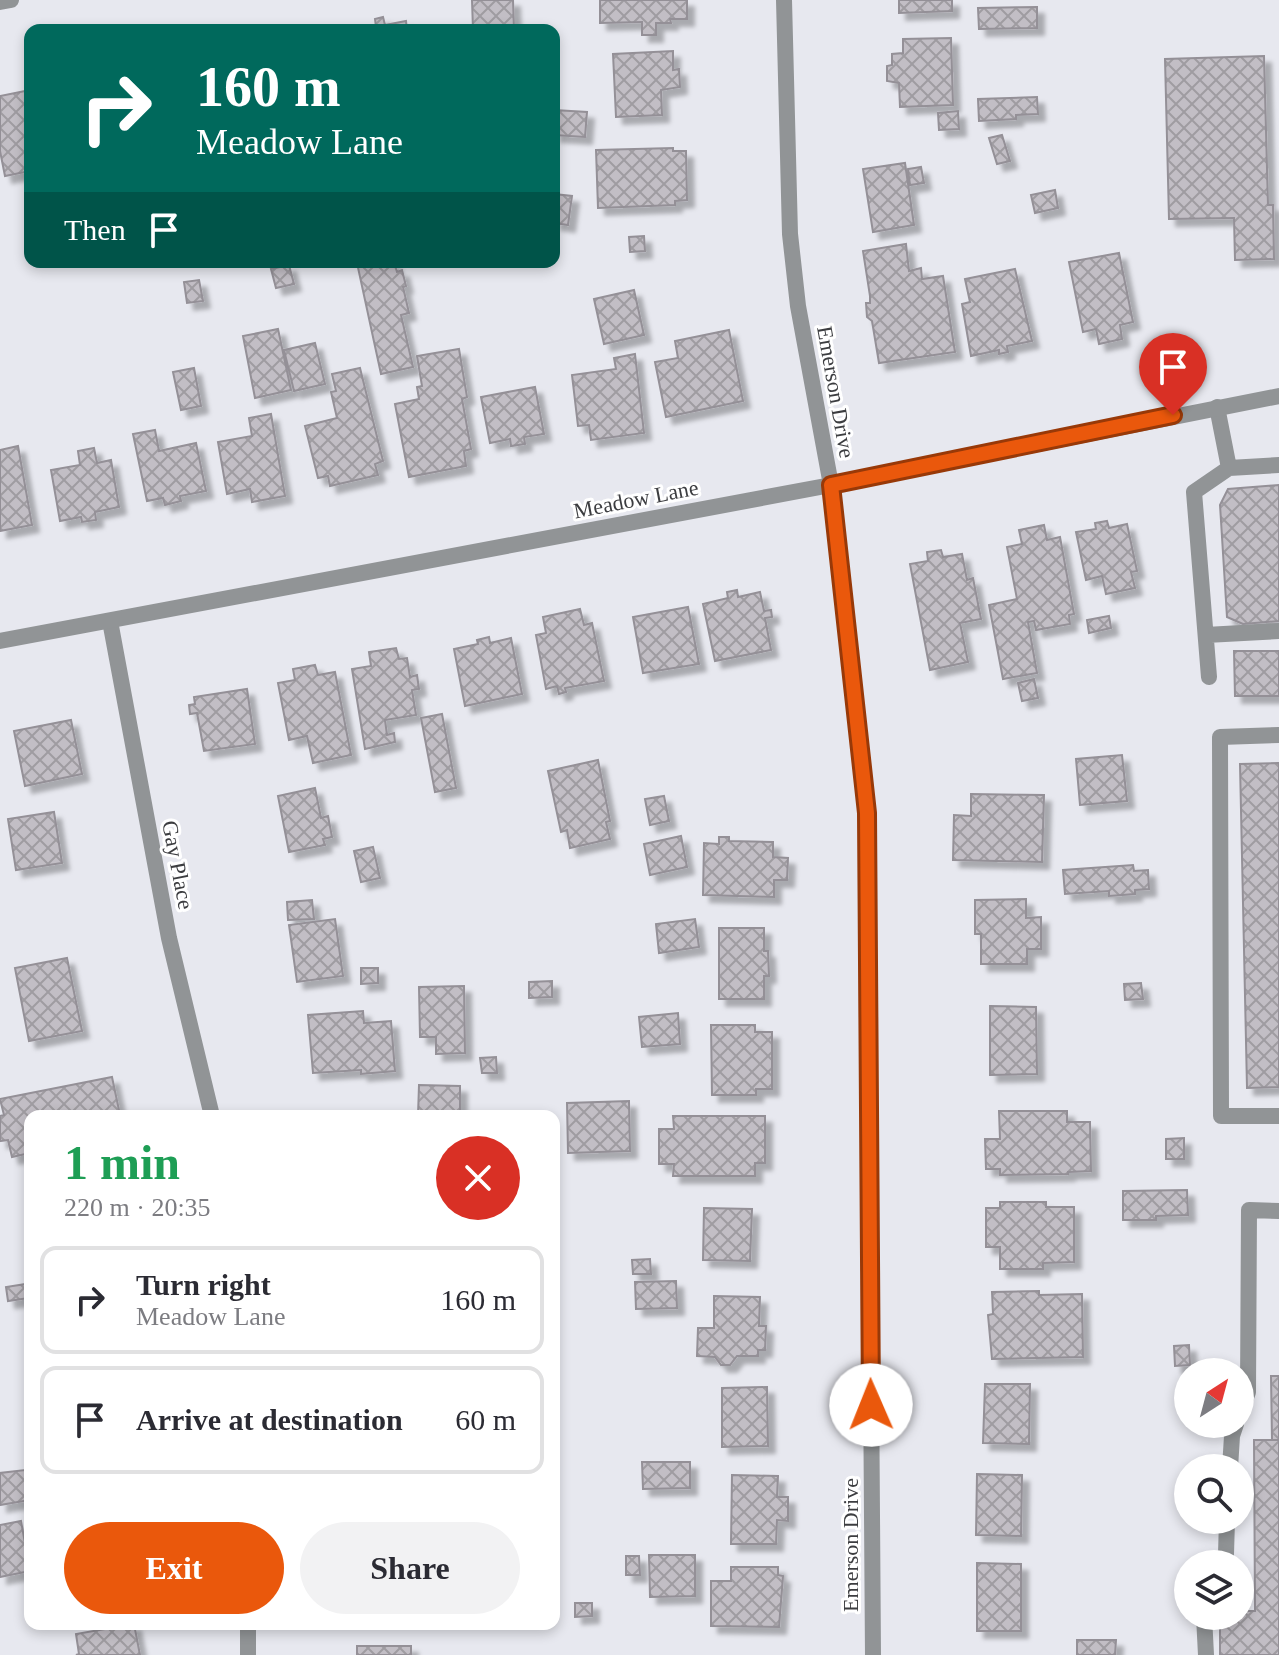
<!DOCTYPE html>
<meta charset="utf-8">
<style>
:root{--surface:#fff;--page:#f2f2f3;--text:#2b2b33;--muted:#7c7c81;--line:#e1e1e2;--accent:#ea580c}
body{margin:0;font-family:Georgia,serif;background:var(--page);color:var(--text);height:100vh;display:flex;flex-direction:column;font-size:30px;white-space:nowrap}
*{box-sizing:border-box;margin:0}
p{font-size:26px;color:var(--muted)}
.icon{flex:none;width:44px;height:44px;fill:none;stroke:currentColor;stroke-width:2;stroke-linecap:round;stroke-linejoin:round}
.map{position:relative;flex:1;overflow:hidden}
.panel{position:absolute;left:24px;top:1110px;width:536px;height:520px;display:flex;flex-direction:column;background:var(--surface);border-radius:16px;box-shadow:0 4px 12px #0003}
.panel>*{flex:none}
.hud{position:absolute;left:24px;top:24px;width:536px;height:244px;border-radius:16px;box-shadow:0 4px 12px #0003;background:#00695c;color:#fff;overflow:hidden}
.needle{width:52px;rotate:36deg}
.tools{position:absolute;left:1174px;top:1358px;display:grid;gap:16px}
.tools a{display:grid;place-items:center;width:80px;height:80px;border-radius:50%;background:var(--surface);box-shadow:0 4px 12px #0003;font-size:40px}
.pin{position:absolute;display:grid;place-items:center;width:68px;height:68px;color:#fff;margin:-82px -34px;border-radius:50% 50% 50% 0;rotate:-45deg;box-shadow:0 0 8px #0007}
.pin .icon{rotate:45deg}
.me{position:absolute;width:88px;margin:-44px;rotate:359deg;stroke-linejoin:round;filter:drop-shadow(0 0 6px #0008)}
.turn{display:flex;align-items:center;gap:28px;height:168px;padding:0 40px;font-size:36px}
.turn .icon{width:104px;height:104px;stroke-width:2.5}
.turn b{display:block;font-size:56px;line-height:68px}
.then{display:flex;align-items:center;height:76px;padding:0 40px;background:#0003;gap:16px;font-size:30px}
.round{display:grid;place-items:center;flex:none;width:84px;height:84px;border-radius:42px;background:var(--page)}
.headline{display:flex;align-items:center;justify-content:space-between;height:136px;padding:0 40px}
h1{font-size:48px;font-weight:700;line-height:60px;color:#1e9e55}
.action{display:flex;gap:16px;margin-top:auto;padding:16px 40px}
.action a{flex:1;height:92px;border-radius:48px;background:var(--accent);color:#fff;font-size:32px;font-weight:700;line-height:92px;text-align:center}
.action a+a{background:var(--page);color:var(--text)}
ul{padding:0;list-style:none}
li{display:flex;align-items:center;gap:24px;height:108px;margin:0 16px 12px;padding:0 24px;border:4px solid var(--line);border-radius:16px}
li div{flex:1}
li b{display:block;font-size:30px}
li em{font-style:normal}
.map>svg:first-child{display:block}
.building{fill:url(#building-cross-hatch);stroke:#949097;stroke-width:2;filter:url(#shadow)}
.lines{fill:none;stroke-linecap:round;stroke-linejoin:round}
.service{stroke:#919496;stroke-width:16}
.minor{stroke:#919496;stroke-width:16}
.tertiary{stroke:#919496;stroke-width:16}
.route-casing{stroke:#983908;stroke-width:20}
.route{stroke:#ea580c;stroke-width:14}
.labels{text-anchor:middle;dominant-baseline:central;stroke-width:6;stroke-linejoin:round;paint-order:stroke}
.street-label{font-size:22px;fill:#3c3d40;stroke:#fff}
</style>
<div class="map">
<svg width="1279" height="1655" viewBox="0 0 1279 1655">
<defs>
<pattern id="building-cross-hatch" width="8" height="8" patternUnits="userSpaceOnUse" patternTransform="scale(2)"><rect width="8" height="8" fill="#c2bec5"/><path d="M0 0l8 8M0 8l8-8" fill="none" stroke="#9f9ca1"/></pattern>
<filter id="shadow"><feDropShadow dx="7" dy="7" stdDeviation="2" flood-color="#0004"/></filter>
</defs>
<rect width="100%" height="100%" fill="#e7e8ef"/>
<!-- building -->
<path class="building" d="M 472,0 L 513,0 L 514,30 L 473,30 Z
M 600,0 L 687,0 L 687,19 L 670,19 L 671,23 L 656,23 L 656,35 L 642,35 L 642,22 L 600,23 Z
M 899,0 L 952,0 L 952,11 L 899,13 Z
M 1037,7 L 1037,28 L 979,29 L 978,8 Z
M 383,17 L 385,25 L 406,21 L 407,30 L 361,30 L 376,27 L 375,19 Z
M 951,38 L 953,105 L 900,107 L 899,83 L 887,81 L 887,66 L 892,65 L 892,54 L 903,53 L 903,39 Z
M 673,51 L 673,70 L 679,69 L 680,87 L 661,90 L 662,115 L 616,117 L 613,54 Z
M 1264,56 L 1268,205 L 1273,205 L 1274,259 L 1235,260 L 1234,218 L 1169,219 L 1165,59 Z
M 30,90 L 30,171 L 5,176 L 0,151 L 0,96 Z
M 1037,97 L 1038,114 L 1016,115 L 1016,119 L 979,121 L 978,99 Z
M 554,110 L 587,112 L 585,137 L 554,135 Z
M 958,111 L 959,129 L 939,130 L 938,113 Z
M 1002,135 L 1010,161 L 997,164 L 989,138 Z
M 673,148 L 673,151 L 686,151 L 687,200 L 675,201 L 675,205 L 598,208 L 596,150 Z
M 905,163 L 914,225 L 873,232 L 863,169 Z
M 921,167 L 924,183 L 910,185 L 908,169 Z
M 1055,190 L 1058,208 L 1035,213 L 1031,195 Z
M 554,194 L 572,196 L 568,225 L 554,223 Z
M 644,236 L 645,251 L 630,252 L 629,237 Z
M 906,244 L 909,271 L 921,268 L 922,279 L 943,276 L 955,352 L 879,363 L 872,321 L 867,317 L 866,303 L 870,303 L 870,296 L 863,251 Z
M 1119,253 L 1133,322 L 1120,325 L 1122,339 L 1099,344 L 1096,329 L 1083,332 L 1069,262 Z
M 394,262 L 397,272 L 402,270 L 406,286 L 403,287 L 409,313 L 401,315 L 413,367 L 381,374 L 357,263 Z
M 289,265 L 294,284 L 276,288 L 271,269 Z
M 1015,269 L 1032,341 L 1007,346 L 1008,352 L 999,354 L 999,350 L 971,356 L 962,304 L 970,302 L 965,279 Z
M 199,280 L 203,301 L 187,303 L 184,282 Z
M 634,290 L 644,335 L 604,344 L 594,299 Z
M 278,329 L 291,390 L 255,398 L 243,336 Z
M 729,330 L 743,401 L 666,417 L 655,362 L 678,358 L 675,341 Z
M 315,343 L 325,384 L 294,391 L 284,350 Z
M 459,349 L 467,397 L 462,399 L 471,449 L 464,451 L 466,466 L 409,477 L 395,404 L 419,399 L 417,387 L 422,386 L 417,356 Z
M 635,354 L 644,433 L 591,440 L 589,425 L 578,426 L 572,375 L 616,369 L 614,358 Z
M 194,368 L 201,406 L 181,410 L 173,372 Z
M 360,368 L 383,461 L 375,464 L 378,475 L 330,486 L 328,476 L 318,478 L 305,426 L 337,418 L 331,392 L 336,391 L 332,374 Z
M 535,387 L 544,434 L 524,437 L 525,444 L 511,446 L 510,439 L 490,443 L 481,397 Z
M 271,414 L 285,496 L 252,502 L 250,489 L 227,494 L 218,442 L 252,436 L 249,418 Z
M 155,430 L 159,451 L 196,443 L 206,491 L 180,496 L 181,501 L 165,505 L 163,498 L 147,501 L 133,434 Z
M 18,446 L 32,525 L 0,531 L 0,450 Z
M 94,448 L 97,463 L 111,460 L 119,507 L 95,512 L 96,520 L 82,522 L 81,517 L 60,521 L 51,470 L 80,465 L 78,451 Z
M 1279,485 L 1279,621 L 1243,624 L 1227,617 L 1220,505 L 1228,489 Z
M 1107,521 L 1109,528 L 1127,524 L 1137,571 L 1131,572 L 1135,588 L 1106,594 L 1102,576 L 1086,580 L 1076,532 L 1096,529 L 1095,523 Z
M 1044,525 L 1047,540 L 1060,537 L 1074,614 L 1069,615 L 1070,624 L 1036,630 L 1034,621 L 1028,622 L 1037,673 L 1003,679 L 989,605 L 1017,599 L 1007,547 L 1022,544 L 1019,530 Z
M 941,550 L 943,557 L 962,554 L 967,580 L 973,578 L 981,619 L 960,623 L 968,662 L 930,670 L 910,564 L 928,561 L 927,552 Z
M 737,590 L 738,597 L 760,592 L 764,611 L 771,610 L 772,617 L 765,618 L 771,650 L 715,661 L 703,604 L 728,598 L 727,592 Z
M 688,607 L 699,664 L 643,673 L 633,617 Z
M 580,609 L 584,625 L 592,623 L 604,681 L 565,688 L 566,692 L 559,694 L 557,686 L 546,689 L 536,635 L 546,633 L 543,617 Z
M 1109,616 L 1111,628 L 1089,633 L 1087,620 Z
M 489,637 L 490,643 L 511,638 L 522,694 L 465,706 L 454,649 L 478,644 L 477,640 Z
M 396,648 L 399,659 L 407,658 L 410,677 L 417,675 L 419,689 L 412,690 L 416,715 L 385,720 L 387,735 L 394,733 L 395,742 L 365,749 L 352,669 L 371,666 L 369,652 Z
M 1234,651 L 1279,651 L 1279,696 L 1235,696 Z
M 315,665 L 318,675 L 335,672 L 351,755 L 313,763 L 307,736 L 289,740 L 278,683 L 295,680 L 293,669 Z
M 1034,679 L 1038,698 L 1022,701 L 1018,683 Z
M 247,689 L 255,744 L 204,751 L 197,713 L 190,714 L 189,705 L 195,704 L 194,697 Z
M 442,714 L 456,788 L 435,792 L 421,718 Z
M 71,720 L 82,774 L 25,786 L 14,731 Z
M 1122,755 L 1127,801 L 1080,805 L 1076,759 Z
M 598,760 L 610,821 L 606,822 L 610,839 L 570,848 L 567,830 L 561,832 L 548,771 Z
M 1279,763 L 1279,1087 L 1247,1088 L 1240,764 Z
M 315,788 L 321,818 L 328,816 L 332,837 L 323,839 L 325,845 L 289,852 L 278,796 Z
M 971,794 L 1044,795 L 1042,862 L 953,860 L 954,815 L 971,816 Z
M 664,796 L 669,821 L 650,825 L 645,799 Z
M 54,812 L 62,863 L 16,870 L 8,819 Z
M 681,836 L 687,867 L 650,875 L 644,844 Z
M 719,837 L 729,837 L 729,841 L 773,842 L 773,857 L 788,858 L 787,880 L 774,880 L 774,897 L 703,895 L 704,843 L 719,844 Z
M 373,847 L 380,878 L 361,882 L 354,851 Z
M 1133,865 L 1134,871 L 1148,870 L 1149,889 L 1135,890 L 1135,894 L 1109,896 L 1109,891 L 1065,894 L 1063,870 Z
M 1026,899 L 1026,918 L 1041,917 L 1041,949 L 1027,949 L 1027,964 L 981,964 L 981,934 L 975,934 L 975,900 Z
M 312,900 L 314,919 L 288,920 L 287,902 Z
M 335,919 L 343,976 L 297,982 L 289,925 Z
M 695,919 L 699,947 L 659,953 L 656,924 Z
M 719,928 L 764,928 L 764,951 L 768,951 L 769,976 L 764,976 L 764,999 L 719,999 Z
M 67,958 L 82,1031 L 29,1041 L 15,968 Z
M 361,968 L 378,968 L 378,983 L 361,984 Z
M 552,981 L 552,997 L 529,998 L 529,982 Z
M 1141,983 L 1143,999 L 1125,1000 L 1124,984 Z
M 464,986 L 465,1053 L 436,1054 L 436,1037 L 420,1037 L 419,987 Z
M 990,1006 L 1036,1007 L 1037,1074 L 990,1075 Z
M 363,1011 L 364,1023 L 391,1021 L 395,1071 L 361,1074 L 361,1070 L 313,1073 L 308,1015 Z
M 678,1013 L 680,1044 L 642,1047 L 639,1017 Z
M 711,1025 L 755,1025 L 755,1032 L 772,1032 L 772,1089 L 756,1089 L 756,1095 L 712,1095 Z
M 496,1057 L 497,1073 L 482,1073 L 480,1058 Z
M 112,1077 L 120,1115 L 30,1116 L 30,1153 L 12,1157 L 8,1140 L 0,1141 L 0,1116 L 4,1115 L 0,1099 Z
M 419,1085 L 460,1086 L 460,1116 L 418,1116 Z
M 629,1101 L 630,1151 L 568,1153 L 567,1103 Z
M 326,1111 L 380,1114 L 379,1116 L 326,1116 Z
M 999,1111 L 1067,1111 L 1067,1122 L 1090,1122 L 1091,1171 L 1068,1172 L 1068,1174 L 1000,1175 L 1000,1169 L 986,1169 L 985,1139 L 1000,1139 Z
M 673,1116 L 765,1116 L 765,1163 L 755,1163 L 755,1176 L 673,1176 L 674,1164 L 659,1164 L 659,1129 L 674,1129 Z
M 1184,1138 L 1184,1159 L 1166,1159 L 1166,1139 Z
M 1187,1190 L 1188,1215 L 1156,1216 L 1156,1220 L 1123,1220 L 1123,1191 Z
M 1000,1202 L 1046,1202 L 1046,1207 L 1074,1207 L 1074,1262 L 1043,1263 L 1043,1269 L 1000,1269 L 1000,1247 L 986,1247 L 986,1208 L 1000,1208 Z
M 704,1208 L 752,1209 L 750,1261 L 703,1260 Z
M 650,1259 L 651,1274 L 633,1274 L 632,1260 Z
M 676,1281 L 677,1308 L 636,1309 L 635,1282 Z
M 26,1284 L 29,1298 L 8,1301 L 6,1287 Z
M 1039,1291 L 1039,1295 L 1082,1294 L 1083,1357 L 992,1359 L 988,1315 L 993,1314 L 992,1292 Z
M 714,1296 L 760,1297 L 759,1326 L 766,1326 L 765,1350 L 758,1350 L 758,1356 L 737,1356 L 730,1365 L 721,1365 L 715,1357 L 697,1356 L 698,1328 L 714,1328 Z
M 1189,1345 L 1190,1365 L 1175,1366 L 1174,1346 Z
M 1271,1376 L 1279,1376 L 1279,1440 L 1272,1440 Z
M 985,1384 L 1030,1384 L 1029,1444 L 983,1443 Z
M 767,1387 L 768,1446 L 722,1447 L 722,1388 Z
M 1254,1440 L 1279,1440 L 1279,1655 L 1220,1655 L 1220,1616 L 1240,1616 L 1240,1611 L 1255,1611 Z
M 642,1462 L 690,1462 L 690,1488 L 643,1489 Z
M 25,1470 L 30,1500 L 0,1505 L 0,1473 Z
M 977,1474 L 1022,1475 L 1021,1536 L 976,1535 Z
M 732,1475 L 778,1476 L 777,1497 L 788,1497 L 788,1521 L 777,1520 L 776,1544 L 731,1544 Z
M 21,1521 L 30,1571 L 0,1577 L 0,1525 Z
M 649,1555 L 695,1555 L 695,1596 L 650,1597 Z
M 626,1556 L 639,1556 L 640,1575 L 626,1575 Z
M 977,1563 L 1021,1564 L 1021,1631 L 977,1631 Z
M 731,1567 L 778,1567 L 778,1575 L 783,1576 L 779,1627 L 711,1626 L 711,1581 L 731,1581 Z
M 575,1603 L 592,1603 L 592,1616 L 575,1617 Z
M 134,1624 L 140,1655 L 76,1655 L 79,1654 L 76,1634 Z
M 1077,1640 L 1116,1640 L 1115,1655 L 1077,1655 Z
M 357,1646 L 411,1646 L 411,1655 L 357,1655 Z"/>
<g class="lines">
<!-- service -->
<path class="service" d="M 1217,407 L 1229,468 L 1279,465
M 1206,635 L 1279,631
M 1209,677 L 1194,492 L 1229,468
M 1279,735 L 1220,737 L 1221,1116 L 1279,1116
M 1240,1414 L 1248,1392 L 1249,1210 L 1279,1211
M 1230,1468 L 1232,1436 L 1236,1424
M 1221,1564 L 1226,1554 L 1227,1520
M 1204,1616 L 1206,1655"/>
<!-- minor -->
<path class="minor" d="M 784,0 L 790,234 L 798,306 L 831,485 L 867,813 L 873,1655
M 0,2 L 11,0
M 110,621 L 169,938 L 212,1116
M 248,1624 L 248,1655"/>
<!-- tertiary -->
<path class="tertiary" d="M 0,641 L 831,485 L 1279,396"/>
</g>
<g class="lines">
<!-- route casing -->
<g class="route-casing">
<path id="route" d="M 871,1405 L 867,813 L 831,485 L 1173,415"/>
</g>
<!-- route -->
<use href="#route" class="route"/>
</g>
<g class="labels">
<!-- street labels -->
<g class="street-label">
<text transform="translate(836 392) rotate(80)">Emerson Drive</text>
<text transform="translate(636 499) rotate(-11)">Meadow Lane</text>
<text transform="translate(178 865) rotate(79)">Gay Place</text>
<text transform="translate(850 1545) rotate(-90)">Emerson Drive</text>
</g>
</g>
</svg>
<div class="tools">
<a><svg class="needle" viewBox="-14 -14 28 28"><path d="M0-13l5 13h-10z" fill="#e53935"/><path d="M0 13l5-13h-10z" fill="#7c7c81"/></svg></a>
<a><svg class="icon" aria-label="search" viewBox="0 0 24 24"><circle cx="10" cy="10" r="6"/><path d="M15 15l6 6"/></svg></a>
<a><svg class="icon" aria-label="layers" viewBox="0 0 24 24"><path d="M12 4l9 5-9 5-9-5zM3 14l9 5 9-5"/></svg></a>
</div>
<div class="pin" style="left:1173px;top:415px;background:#d93025"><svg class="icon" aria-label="arrive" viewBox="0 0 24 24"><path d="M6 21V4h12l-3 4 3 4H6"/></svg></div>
<svg class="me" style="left:871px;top:1405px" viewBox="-20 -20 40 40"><circle r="19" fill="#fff"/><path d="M0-13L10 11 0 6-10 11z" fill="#ea580c"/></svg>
<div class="hud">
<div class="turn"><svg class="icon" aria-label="right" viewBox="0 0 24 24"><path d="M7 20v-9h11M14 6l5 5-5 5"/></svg><div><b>160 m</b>Meadow Lane</div></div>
<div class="then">Then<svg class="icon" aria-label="arrive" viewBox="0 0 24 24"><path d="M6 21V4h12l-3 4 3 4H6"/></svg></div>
</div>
<section class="panel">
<div class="headline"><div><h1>1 min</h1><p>220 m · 20:35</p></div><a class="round" style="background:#d93025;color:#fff"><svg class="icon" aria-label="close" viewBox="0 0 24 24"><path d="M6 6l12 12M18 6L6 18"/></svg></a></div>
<ul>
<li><svg class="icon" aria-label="right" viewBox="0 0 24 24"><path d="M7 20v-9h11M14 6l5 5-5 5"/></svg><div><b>Turn right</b><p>Meadow Lane</p></div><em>160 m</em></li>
<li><svg class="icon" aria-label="arrive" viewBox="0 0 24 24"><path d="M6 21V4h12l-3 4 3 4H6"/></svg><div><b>Arrive at destination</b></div><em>60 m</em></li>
</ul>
<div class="action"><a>Exit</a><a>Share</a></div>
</section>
</div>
